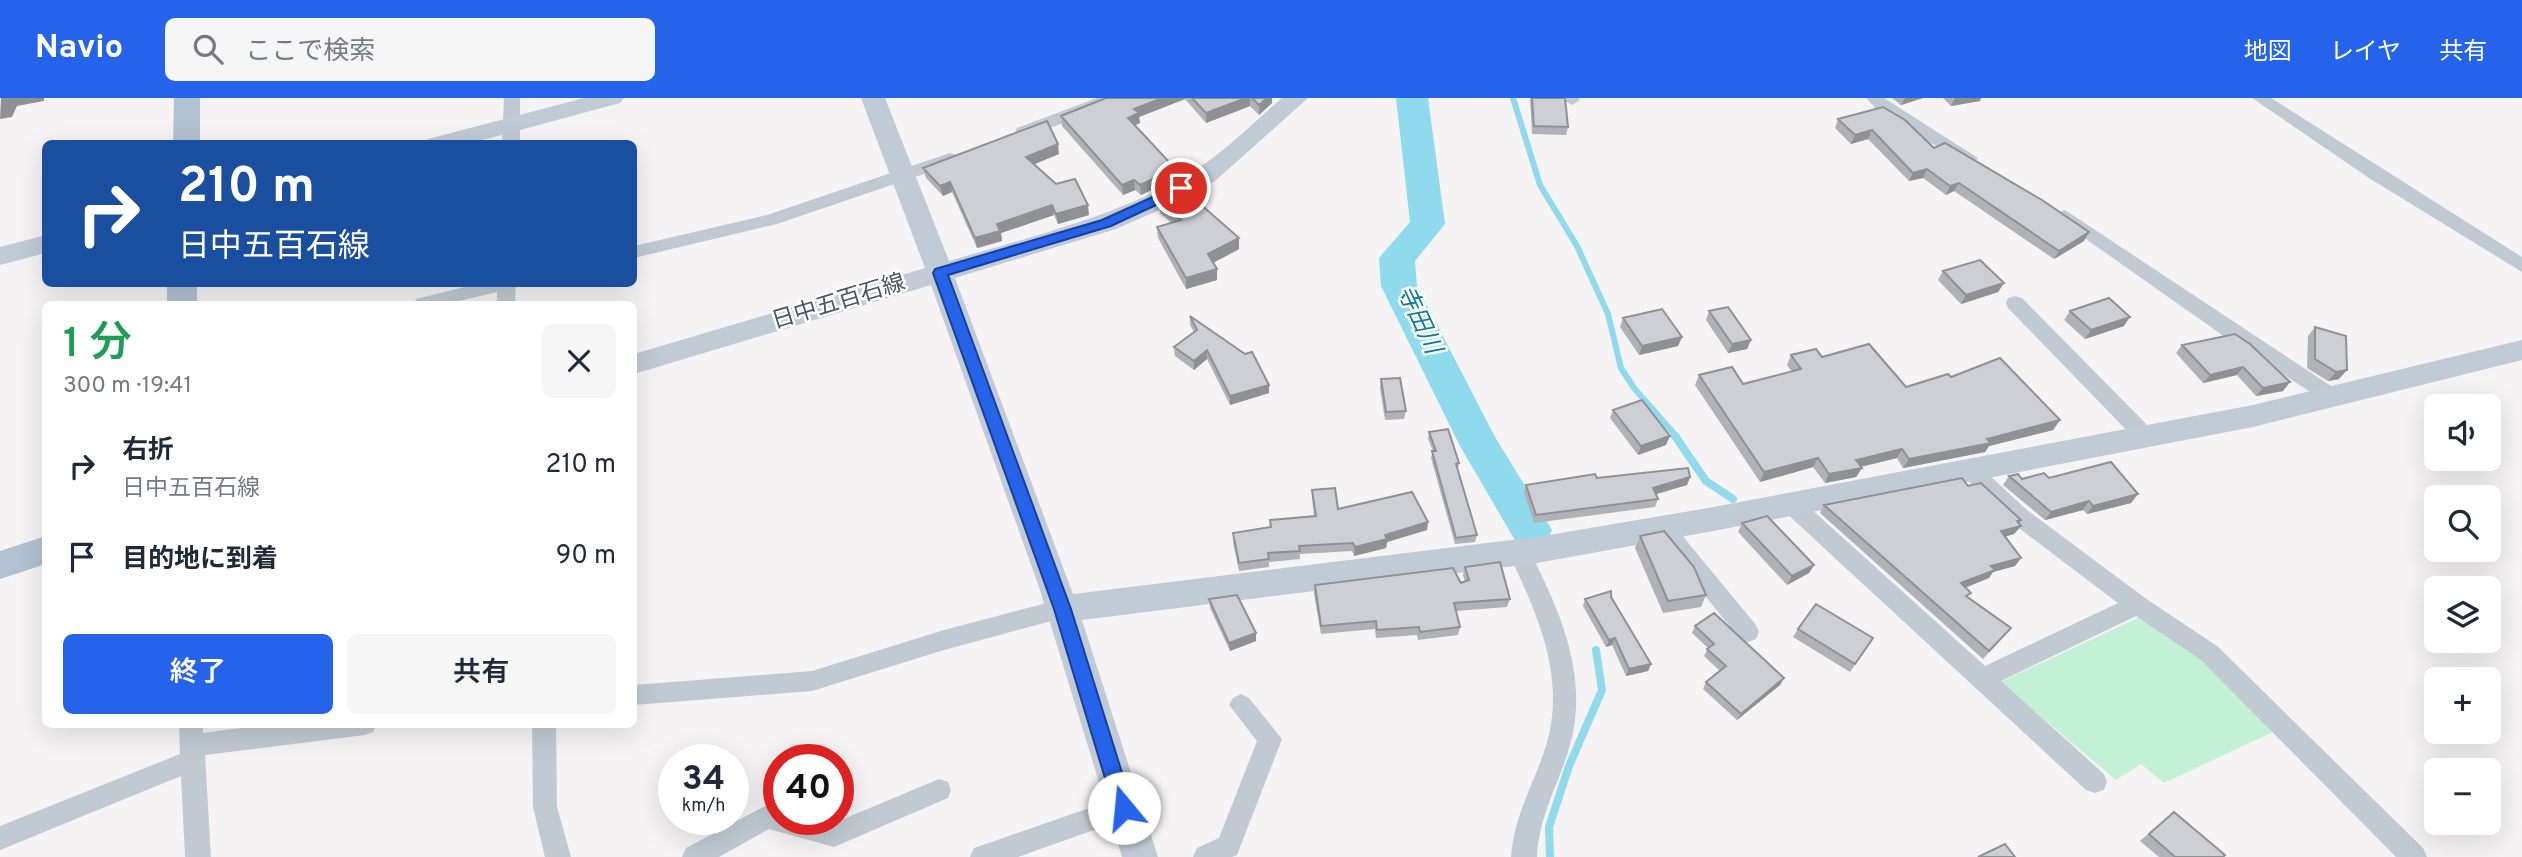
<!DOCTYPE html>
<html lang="ja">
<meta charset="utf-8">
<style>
:root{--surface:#fff;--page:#f6f6f7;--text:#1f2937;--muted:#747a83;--accent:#2563eb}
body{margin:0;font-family:Overpass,"Noto Sans JP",sans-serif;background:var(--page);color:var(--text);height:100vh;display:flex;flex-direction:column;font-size:26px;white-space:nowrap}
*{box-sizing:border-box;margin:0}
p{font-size:23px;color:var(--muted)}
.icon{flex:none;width:38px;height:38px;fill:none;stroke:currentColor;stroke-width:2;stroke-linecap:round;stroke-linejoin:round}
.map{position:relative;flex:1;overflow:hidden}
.sheet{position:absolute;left:42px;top:203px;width:595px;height:427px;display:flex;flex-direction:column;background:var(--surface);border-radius:10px;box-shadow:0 7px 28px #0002}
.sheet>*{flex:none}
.hud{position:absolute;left:42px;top:42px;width:595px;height:147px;border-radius:10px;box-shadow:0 7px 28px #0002;background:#1a4fa0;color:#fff;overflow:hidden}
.fabs{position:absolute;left:2424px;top:296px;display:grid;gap:14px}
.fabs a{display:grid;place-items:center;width:77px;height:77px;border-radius:10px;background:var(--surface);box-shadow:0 7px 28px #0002;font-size:35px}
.speed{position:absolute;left:658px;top:646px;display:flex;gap:14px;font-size:35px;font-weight:700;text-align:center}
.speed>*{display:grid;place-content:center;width:91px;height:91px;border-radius:50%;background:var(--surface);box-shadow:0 7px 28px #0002;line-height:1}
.speed small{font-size:18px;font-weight:400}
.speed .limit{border:10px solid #d22;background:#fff;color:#111}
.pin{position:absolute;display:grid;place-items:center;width:60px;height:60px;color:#fff;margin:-30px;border:4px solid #fff;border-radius:50%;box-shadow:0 2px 7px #0007}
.me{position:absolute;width:77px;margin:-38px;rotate:343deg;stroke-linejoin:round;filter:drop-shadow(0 0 5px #0008)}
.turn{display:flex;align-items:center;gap:24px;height:147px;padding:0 21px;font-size:32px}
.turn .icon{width:91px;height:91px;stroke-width:2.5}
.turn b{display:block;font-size:49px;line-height:60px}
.round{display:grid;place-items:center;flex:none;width:74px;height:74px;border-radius:10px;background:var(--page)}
.summary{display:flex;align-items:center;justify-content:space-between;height:119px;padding:0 21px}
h1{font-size:42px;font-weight:600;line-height:52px;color:#1e9e55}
.cta{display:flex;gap:14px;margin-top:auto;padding:14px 21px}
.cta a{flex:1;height:80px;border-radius:10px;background:var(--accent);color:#fff;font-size:28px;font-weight:600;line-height:80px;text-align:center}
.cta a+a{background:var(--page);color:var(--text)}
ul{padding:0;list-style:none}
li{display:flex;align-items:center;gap:21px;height:91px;padding:0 21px}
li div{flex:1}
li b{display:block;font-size:26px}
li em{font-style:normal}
header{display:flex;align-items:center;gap:42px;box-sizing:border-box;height:98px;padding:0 35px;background:var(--accent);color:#fff}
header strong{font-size:33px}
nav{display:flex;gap:38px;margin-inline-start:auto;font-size:24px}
.search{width:490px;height:63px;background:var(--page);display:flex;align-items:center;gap:18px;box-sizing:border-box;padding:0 24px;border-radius:10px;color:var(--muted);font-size:26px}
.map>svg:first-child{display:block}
.green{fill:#c3f1d5}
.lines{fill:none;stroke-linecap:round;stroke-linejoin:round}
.stream-far1{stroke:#90daee;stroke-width:6}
.stream{stroke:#90daee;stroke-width:8}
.river{fill:#90daee;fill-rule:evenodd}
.street{fill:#c1cad2;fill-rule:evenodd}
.secondary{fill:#c1cbd6;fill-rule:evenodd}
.primary{fill:#b3c2d1;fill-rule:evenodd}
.wall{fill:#b0b2b7}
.shaded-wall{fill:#909195}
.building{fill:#cdcfd5;stroke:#909195;stroke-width:2}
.route{fill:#2563eb;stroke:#184099;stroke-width:2}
.labels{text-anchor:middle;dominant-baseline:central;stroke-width:5;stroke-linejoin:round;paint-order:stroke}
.street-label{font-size:23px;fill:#4a5661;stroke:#fff}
.water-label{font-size:24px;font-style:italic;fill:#0c7c9b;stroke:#fff}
</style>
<header>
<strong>Navio</strong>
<div class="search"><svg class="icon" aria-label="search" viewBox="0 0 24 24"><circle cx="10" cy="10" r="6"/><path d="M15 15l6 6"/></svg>ここで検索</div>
<nav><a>地図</a><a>レイヤ</a><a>共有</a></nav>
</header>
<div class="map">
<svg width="2522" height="759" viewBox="0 0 2522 759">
<rect width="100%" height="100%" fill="#f5f3f3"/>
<!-- green -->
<path class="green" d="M 2142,518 L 2203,556 L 2277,632 L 2164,685 L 2141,666 L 2116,682 L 2000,584 Z"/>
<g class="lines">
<!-- stream-far1 -->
<path class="stream-far1" d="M 1513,0 L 1540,87 L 1577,148 L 1608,216 L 1621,270 L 1634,290 L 1677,339"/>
<!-- stream -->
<path class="stream" d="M 1675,338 L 1706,383 L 1733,401
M 1550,759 L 1549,729 L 1569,668 L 1602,592 L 1596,552"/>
<!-- river -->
<path class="river" d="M 1396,0 L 1428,0 L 1445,126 L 1415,163 L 1417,188 L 1495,339 L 1552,432 L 1546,444 L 1531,449 L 1516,444 L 1460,348 L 1381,188 L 1379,160 L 1410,124 Z"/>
<!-- street -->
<path class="street" d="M 504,0 L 520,0 L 520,46 L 502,46 Z
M 1097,0 L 1120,0 L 1118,4 L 1029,38 L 1023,39 L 1015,34 L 1017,30 Z
M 1560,0 L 1579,0 L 1580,2 L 1572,7 Z
M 1866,0 L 1884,0 L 1978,60 L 1975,64 L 1963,64 L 1879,14 Z
M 2252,0 L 2271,0 L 2522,159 L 2522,174 L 2369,80 Z
M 950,55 L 956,57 L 959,61 L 956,65 L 777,126 L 634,160 L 634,148 L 767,117 Z
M 2065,112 L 2340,294 L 2343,299 L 2340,304 L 2333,307 L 2326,304 L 2225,239 L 2059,122 L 2056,118 L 2059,114 Z
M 477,186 L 516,186 L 515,206 L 497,206 L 497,194 L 447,206 L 414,206 L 416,201 Z
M 2015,198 L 2022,200 L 2152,332 L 2155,338 L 2152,344 L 2145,346 L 2138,344 L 2008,210 L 2006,205 L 2008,200 Z
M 1971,365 L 1978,367 L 2027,412 L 2145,500 L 2217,548 L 2423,750 L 2427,759 L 2396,759 L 2201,562 L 2136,518 L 2001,583 L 2104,676 L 2107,684 L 2104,692 L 2095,695 L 2086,692 L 1784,413 L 1781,407 L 1784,401 L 1792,398 L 1800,401 L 1985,568 L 2118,505 L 2011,424 L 1964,379 L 1961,373 L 1964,367 Z
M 1663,421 L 1671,424 L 1756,527 L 1759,534 L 1756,541 L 1748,544 L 1740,541 L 1655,436 L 1652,430 L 1655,424 Z
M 1519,445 L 1527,448 C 1558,509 1590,576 1570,647 C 1559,686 1539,717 1537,759 L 1511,759 C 1514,717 1534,686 1546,648 C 1567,580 1537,515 1508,454 L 1511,448 Z
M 1062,501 L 1070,504 L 1073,511 L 1070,518 L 944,552 L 812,593 L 634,607 L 634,587 L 812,573 L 944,532 Z
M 1241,596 L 1249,600 L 1282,641 L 1237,757 L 1232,759 L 1193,759 L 1197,750 L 1219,740 L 1257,643 L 1229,607 L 1233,600 Z
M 179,626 L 203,626 L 203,635 L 272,626 L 377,626 L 373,634 L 365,637 L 205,657 L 211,759 L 185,759 L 181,678 L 0,752 L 0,728 L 180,656 Z
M 532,626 L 556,626 L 557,709 L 571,759 L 545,759 L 533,709 Z
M 939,681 L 948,684 L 951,692 L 948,700 L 834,749 L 769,731 L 719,759 L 682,759 L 686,750 L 767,707 L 779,710 L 779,721 L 819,721 L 834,725 Z
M 1124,698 L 1133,702 L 1136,710 L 1133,718 L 1018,759 L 970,759 L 974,750 L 983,747 Z"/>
<!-- secondary -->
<path class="secondary" d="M 584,0 L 624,0 L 620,5 L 468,46 L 425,46 L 428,41 Z
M 861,0 L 885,0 L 949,163 C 1033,138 1120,118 1195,72 C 1225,54 1255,23 1282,0 L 1308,0 L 1215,83 L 1166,109 L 1116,131 L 955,180 L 1073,496 L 1537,439 L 1708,410 L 2253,307 L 2522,242 L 2522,262 L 2253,329 L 1708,434 L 1537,465 L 1082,522 L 1158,759 L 1122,759 L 1040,492 L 931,187 L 634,276 L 634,256 L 925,170 Z
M 46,137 L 46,155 L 0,167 L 0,149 Z"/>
<!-- primary -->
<path class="primary" d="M 174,0 L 200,0 L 200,46 L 173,46 Z
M 167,186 L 197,186 L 197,206 L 167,206 Z
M 46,438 L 46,466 L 0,481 L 0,453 Z"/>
</g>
<!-- wall -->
<path class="wall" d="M 1106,0 L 1272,0 L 1272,5 L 1259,17 L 1250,8 L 1206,25 L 1185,1 L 1139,19 L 1140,25 L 1135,27 L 1172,77 L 1164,80 L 1164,86 L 1141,97 L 1135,92 L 1123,97 L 1062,28 L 1061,18 Z
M 1530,0 L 1565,0 L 1568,29 L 1566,37 L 1532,36 Z
M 1892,0 L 1923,0 L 1901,7 Z
M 1943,0 L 1981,0 L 1980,3 L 1951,8 Z
M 1838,21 L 1934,50 L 2089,134 L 2084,143 L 2054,161 L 1954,93 L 1946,97 L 1923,80 L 1909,83 L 1868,41 L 1851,46 L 1835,30 Z
M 1059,56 L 1034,66 L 1089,117 L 1058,126 L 1054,117 L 1001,135 L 1002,143 L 977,150 L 952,94 L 943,98 L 926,80 L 923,70 Z
M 1159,103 L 1239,140 L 1239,151 L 1213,165 L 1217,171 L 1217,182 L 1186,191 L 1158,140 L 1157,129 L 1172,125 L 1160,115 Z
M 1943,173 L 2004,185 L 1998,194 L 1961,206 L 1938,182 Z
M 1709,213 L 1751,242 L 1747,251 L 1728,255 L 1706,222 Z
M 2070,213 L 2124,228 L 2085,241 L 2064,222 Z
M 1190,218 L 1269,295 L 1230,307 L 1207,261 L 1194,272 L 1175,258 L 1174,249 L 1194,234 L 1190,227 Z
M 1623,220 L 1682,239 L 1678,248 L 1639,257 L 1620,229 Z
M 2315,229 L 2339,281 L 2328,283 L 2307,270 L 2308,238 Z
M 2182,247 L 2290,284 L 2283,293 L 2256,298 L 2237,277 L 2203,285 L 2176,255 Z
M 1791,257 L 1822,259 L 1906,289 L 1951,279 L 2060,322 L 2053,332 L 1989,348 L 1985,354 L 1903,370 L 1897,360 L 1861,369 L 1862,370 L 1856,379 L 1825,385 L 1813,369 L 1760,384 L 1695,287 L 1699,277 L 1743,286 L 1792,274 L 1787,267 Z
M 1381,281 L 1406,313 L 1404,321 L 1385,322 L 1380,290 Z
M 1613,312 L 1666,347 L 1638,357 L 1610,320 Z
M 1429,334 L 1459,365 L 1458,372 L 1477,437 L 1475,444 L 1455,446 L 1431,360 L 1433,353 L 1428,341 Z
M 2009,378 L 2022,381 L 2049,380 L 2138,396 L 2131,405 L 2087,416 L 2083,412 L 2045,422 L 2003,387 Z
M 1690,379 L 1687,387 L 1656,396 L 1658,401 L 1655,409 L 1534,425 L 1524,395 L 1526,387 L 1597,380 Z
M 1968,388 L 2021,422 L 2019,425 L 2021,428 L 2014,436 L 2005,439 L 2021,460 L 2015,468 L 1993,474 L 1989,480 L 1965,489 L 1968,500 L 2011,530 L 1983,561 L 1820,415 L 1824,407 Z
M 1312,392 L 1338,411 L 1427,432 L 1387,444 L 1386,450 L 1354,458 L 1352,453 L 1300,456 L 1300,461 L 1269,464 L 1269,469 L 1239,473 L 1233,444 L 1233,435 L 1270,430 L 1270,422 L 1314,418 L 1312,400 Z
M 1742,425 L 1814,467 L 1809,475 L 1787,487 L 1738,434 Z
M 1640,438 L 1706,497 L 1701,509 L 1663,515 L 1635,450 Z
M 1465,469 L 1510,501 L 1507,509 L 1456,513 L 1460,529 L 1458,537 L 1418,542 L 1417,537 L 1376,540 L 1375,531 L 1321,536 L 1314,496 L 1315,487 L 1461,485 L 1465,484 L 1463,477 Z
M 1611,499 L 1651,566 L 1648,573 L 1626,578 L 1612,547 L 1606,549 L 1583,508 L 1585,501 Z
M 1209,501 L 1256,535 L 1256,543 L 1230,553 L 1210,510 Z
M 1695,528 L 1784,580 L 1780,587 L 1737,622 L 1703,591 L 1706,584 L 1720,573 L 1704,558 L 1708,550 L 1692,535 Z
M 1798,531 L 1873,540 L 1850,574 L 1793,539 Z
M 2174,714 L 2223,759 L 2159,759 L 2140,743 Z"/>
<!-- shaded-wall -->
<path class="shaded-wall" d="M 1,0 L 44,0 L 44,3 L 17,8 L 12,19 L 0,21 Z
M 1162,0 L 1185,0 L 1185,1 L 1139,19 L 1140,25 L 1129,30 L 1128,20 L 1134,11 Z
M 1246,0 L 1250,0 L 1250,8 L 1206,25 L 1206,15 Z
M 1267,0 L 1272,0 L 1272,5 L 1259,17 L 1259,7 Z
M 1905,0 L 1923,0 L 1901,7 Z
M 1955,0 L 1981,0 L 1980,3 L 1951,8 Z
M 1872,32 L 1868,41 L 1851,46 L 1855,37 Z
M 1058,46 L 1059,56 L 1028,69 L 1026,59 Z
M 1172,67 L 1172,77 L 1164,80 L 1164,86 L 1141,97 L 1140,87 L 1159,72 Z
M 1927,71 L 1923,80 L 1909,83 L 1913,75 Z
M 1134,82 L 1135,92 L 1123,97 L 1122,87 Z
M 950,84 L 952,94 L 943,98 L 940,88 Z
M 1959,85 L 1954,93 L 1946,97 L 1950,88 Z
M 1052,107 L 1054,117 L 1001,135 L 1002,143 L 977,150 L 975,140 L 997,126 Z
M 1088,107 L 1089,117 L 1058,126 L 1056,116 Z
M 2089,134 L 2084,143 L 2054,161 L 2059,153 Z
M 1239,140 L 1239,151 L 1209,167 L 1208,156 Z
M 1217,171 L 1217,182 L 1186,191 L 1186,180 Z
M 2004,185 L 1998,194 L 1961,206 L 1966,197 Z
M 2130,219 L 2124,228 L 2085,241 L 2091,232 Z
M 1682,239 L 1678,248 L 1639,257 L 1642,248 Z
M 1751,242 L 1747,251 L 1728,255 L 1732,246 Z
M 1207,252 L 1207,261 L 1194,272 L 1194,263 Z
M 2243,269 L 2237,277 L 2203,285 L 2210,277 Z
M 2347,272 L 2339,281 L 2328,283 L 2336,274 Z
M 2290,284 L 2283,293 L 2256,298 L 2263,290 Z
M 1269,287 L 1269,295 L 1230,307 L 1230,298 Z
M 2060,322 L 2053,332 L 1989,348 L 1985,354 L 1903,370 L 1909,361 Z
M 1670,338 L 1666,347 L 1638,357 L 1641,348 Z
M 1902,351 L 1897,360 L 1851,371 L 1856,362 Z
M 1818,360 L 1813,369 L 1760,384 L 1764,374 Z
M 1862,370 L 1856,379 L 1825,385 L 1829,376 Z
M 1690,379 L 1687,387 L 1650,398 L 1653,390 Z
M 2138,396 L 2131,405 L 2087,416 L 2093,408 Z
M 2089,403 L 2083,412 L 2045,422 L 2051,414 Z
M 2021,422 L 2016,429 L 2021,428 L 2014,436 L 1995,441 L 2001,433 L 2017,423 Z
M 1428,424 L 1427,432 L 1387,444 L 1386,450 L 1354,458 L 1355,449 L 1385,437 Z
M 2021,460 L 2015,468 L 1993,474 L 1989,480 L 1955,494 L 1961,485 L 1991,468 Z
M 1814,467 L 1809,475 L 1787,487 L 1792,478 Z
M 1256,535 L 1256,543 L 1230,553 L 1229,545 Z
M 1615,540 L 1612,547 L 1606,549 L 1609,542 Z
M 1651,566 L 1648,573 L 1626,578 L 1629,571 Z
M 1784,580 L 1780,587 L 1737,622 L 1741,616 Z"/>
<!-- building -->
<path class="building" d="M 1106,0 L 1162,0 L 1134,11 L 1139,15 L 1128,20 L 1172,67 L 1159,72 L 1164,76 L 1140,87 L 1134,82 L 1122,87 L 1061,18 Z
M 1192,0 L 1246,0 L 1206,15 Z
M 1252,0 L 1267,0 L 1259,7 Z
M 1532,0 L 1565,0 L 1568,29 L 1534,28 Z
M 1883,9 L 1905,22 L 1934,50 L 1945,45 L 2042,102 L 2089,134 L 2059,153 L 1959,85 L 1950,88 L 1927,71 L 1913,75 L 1872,32 L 1855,37 L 1838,21 Z
M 1047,23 L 1058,46 L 1026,59 L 1056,86 L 1075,81 L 1088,107 L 1056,116 L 1052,107 L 997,126 L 1000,133 L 975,140 L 950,84 L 940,88 L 923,70 Z
M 1183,91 L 1239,140 L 1208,156 L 1217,171 L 1186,180 L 1157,129 L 1181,122 L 1159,103 Z
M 1980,162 L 2004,185 L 1966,197 L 1943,173 Z
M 2109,200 L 2130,219 L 2091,232 L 2070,213 Z
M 1728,209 L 1751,242 L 1732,246 L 1709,213 Z
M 1662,211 L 1682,239 L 1642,248 L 1623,220 Z
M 1190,218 L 1245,256 L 1252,254 L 1269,287 L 1230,298 L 1207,252 L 1194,263 L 1174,249 L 1197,232 Z
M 2315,229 L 2346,238 L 2347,272 L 2336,274 L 2315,261 Z
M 2235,236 L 2250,246 L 2290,284 L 2263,290 L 2243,269 L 2210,277 L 2182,247 Z
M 1869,246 L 1906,289 L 1948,276 L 1951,279 L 2000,260 L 2060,322 L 1987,341 L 1991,345 L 1909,361 L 1902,351 L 1856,362 L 1862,370 L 1829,376 L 1818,360 L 1764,374 L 1699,277 L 1732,269 L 1743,286 L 1801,271 L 1791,257 L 1816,251 L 1822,259 Z
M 1400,280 L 1406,313 L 1386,314 L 1381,281 Z
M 1642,302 L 1670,338 L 1641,348 L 1613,312 Z
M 1448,331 L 1459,365 L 1456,366 L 1477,437 L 1456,440 L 1432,353 L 1436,353 L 1429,334 Z
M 2111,364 L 2138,396 L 2093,408 L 2089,403 L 2051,414 L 2009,378 L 2018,376 L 2022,381 L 2044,375 L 2049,380 Z
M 1688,370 L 1690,379 L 1653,390 L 1658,401 L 1536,417 L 1526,387 L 1595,376 L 1597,380 Z
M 1962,380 L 1968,388 L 1981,385 L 2021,422 L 2017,423 L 2021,428 L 2001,433 L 2021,460 L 1991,468 L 1995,472 L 1961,485 L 1971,495 L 1966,498 L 2011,530 L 1989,553 L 1824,407 Z
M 1335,390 L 1338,411 L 1412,394 L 1428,424 L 1385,437 L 1387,441 L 1355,449 L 1353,445 L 1299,448 L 1300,453 L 1268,455 L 1269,461 L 1239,465 L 1233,435 L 1271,429 L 1270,422 L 1316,418 L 1312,392 Z
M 1767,418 L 1814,467 L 1792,478 L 1742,425 Z
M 1664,433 L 1694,469 L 1706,497 L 1668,503 L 1640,438 Z
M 1500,464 L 1510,501 L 1454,505 L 1460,529 L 1420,534 L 1419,529 L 1377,532 L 1376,523 L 1321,528 L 1315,487 L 1453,470 L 1461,485 L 1469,482 L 1465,469 Z
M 1611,493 L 1611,499 L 1651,566 L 1629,571 L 1615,540 L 1609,542 L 1585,501 Z
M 1237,497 L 1256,535 L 1229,545 L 1209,501 Z
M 1816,506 L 1873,540 L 1855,566 L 1798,531 Z
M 1714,515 L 1784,580 L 1741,616 L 1706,584 L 1726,568 L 1707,551 L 1714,546 L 1695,528 Z
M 2174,714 L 2225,757 L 2223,759 L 2175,759 L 2149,736 Z
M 2005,746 L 2015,759 L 1978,759 Z"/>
<!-- route -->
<path class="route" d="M 1181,86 L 1186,87 L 1186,93 L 1111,128 L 948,177 L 1071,511 L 1133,710 L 1130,716 L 1124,719 L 1117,716 L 1114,710 L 1054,511 L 933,175 L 935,171 L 1102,122 Z"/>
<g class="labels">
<!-- street labels -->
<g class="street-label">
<text transform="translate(839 205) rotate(-17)">日中五百石線</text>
</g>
<!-- water labels -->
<g class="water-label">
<text transform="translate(1418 222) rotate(65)">寺田川</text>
</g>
</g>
</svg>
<div class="fabs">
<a><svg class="icon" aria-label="sound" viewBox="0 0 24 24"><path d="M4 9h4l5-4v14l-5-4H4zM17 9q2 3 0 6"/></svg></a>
<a><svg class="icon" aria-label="search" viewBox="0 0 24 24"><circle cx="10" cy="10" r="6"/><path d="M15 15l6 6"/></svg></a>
<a><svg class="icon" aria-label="layers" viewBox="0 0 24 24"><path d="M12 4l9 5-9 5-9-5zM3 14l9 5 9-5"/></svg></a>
<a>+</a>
<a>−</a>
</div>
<div class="speed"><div>34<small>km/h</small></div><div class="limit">40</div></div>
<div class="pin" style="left:1181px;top:90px;background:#d93025"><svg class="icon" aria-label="arrive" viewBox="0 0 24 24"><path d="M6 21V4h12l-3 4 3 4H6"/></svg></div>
<svg class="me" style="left:1124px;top:710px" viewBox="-20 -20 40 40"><circle r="19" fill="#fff"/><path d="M0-13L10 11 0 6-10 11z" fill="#2563eb"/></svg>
<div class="hud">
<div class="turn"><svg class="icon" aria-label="right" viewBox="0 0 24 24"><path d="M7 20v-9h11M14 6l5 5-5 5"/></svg><div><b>210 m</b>日中五百石線</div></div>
</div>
<section class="sheet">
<div class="summary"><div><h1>1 分</h1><p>300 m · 19:41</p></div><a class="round"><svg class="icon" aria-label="close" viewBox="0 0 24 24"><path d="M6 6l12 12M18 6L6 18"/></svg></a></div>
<ul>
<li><svg class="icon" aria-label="right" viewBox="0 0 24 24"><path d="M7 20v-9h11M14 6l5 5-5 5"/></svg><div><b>右折</b><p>日中五百石線</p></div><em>210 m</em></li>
<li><svg class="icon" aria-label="arrive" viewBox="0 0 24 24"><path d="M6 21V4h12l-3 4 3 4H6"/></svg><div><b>目的地に到着</b></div><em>90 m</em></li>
</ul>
<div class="cta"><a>終了</a><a>共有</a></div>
</section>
</div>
